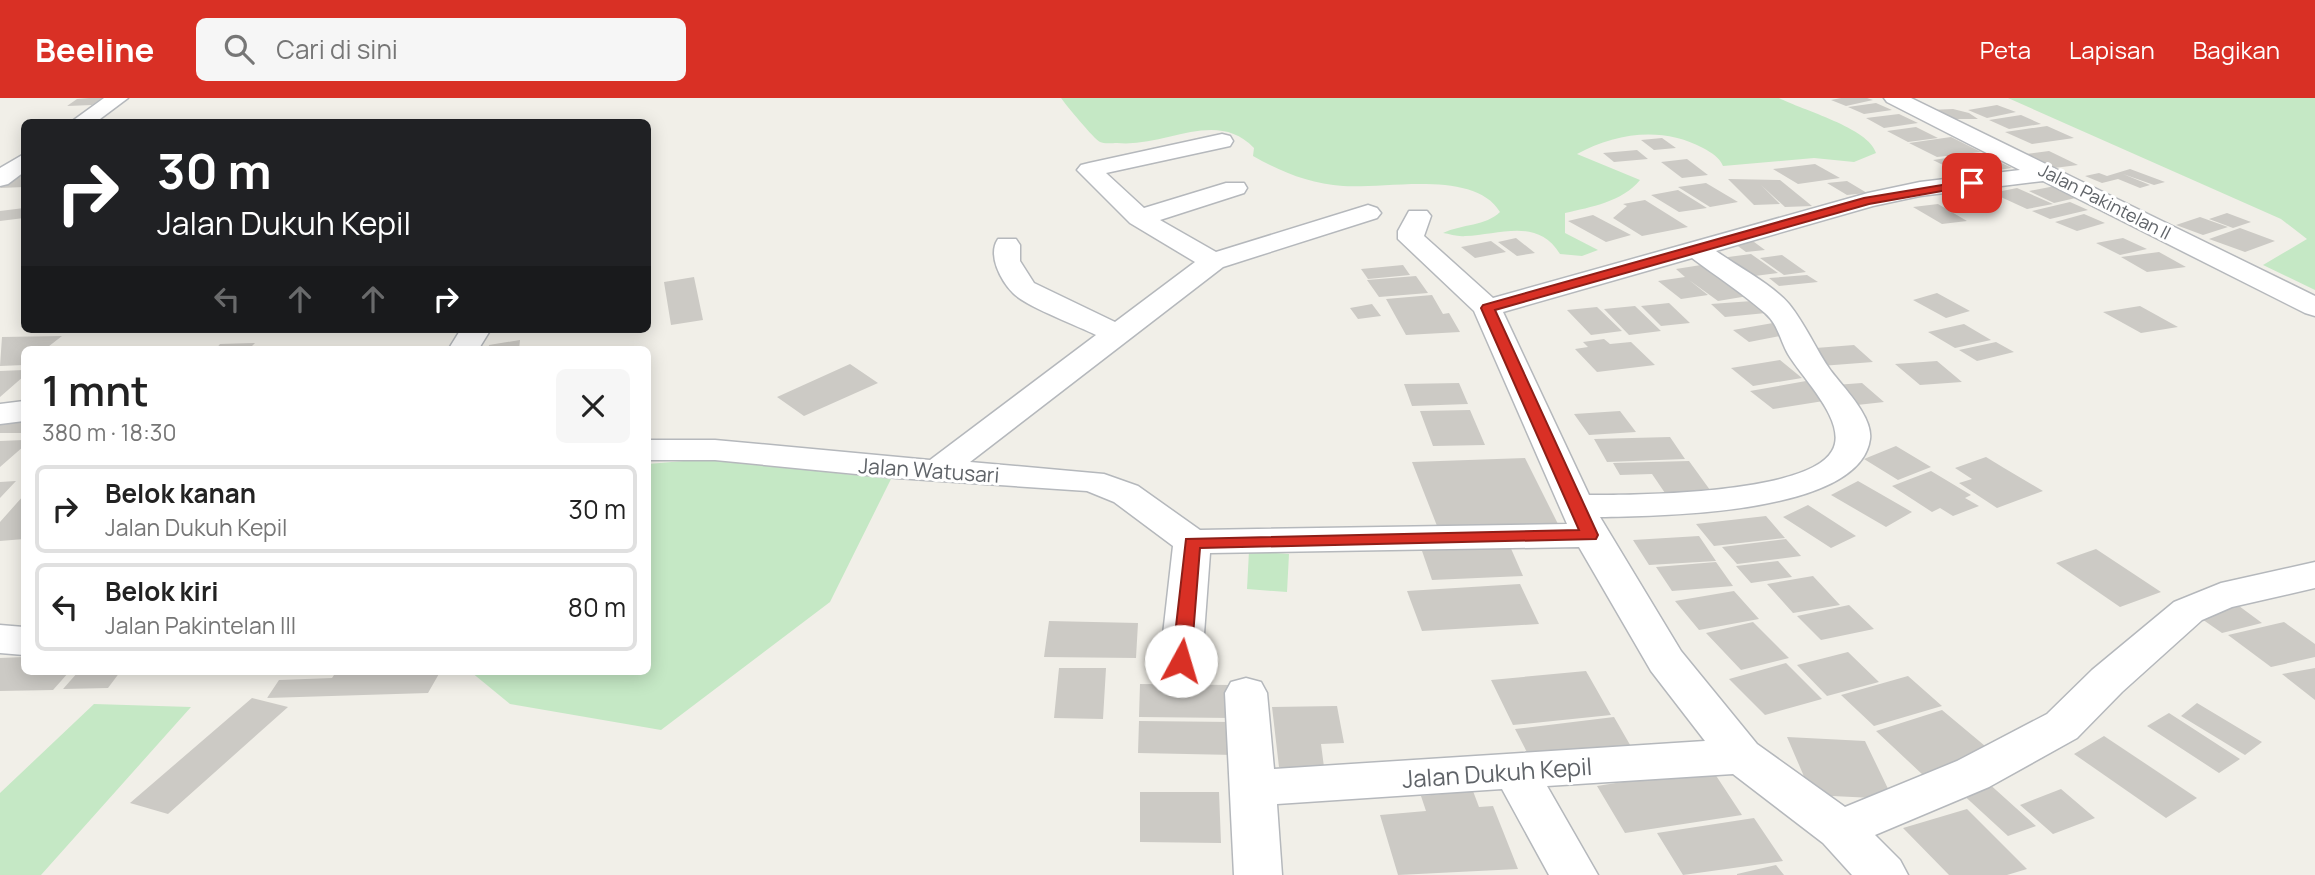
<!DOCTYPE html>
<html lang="id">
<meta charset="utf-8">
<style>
:root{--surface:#fff;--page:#f6f6f6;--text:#222;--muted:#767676;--line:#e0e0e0;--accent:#d93025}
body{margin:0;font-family:Manrope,sans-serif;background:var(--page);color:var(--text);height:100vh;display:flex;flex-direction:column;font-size:26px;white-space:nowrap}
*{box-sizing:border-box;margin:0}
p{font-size:23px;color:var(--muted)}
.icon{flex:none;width:38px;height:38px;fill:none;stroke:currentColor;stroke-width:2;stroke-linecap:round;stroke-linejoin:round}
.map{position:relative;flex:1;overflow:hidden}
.details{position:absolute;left:21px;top:248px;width:630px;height:329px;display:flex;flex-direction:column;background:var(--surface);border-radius:10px;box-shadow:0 4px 18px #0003}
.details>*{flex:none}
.banner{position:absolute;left:21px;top:21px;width:630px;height:214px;border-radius:10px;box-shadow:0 4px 18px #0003;background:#202124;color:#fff;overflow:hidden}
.pin{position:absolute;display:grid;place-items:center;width:60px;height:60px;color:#fff;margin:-30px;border-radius:14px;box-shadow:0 4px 10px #0006}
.me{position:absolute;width:77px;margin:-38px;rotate:6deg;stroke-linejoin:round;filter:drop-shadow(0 0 5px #0008)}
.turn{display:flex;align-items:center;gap:24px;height:147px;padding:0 21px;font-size:32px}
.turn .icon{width:91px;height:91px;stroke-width:2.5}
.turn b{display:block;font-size:49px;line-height:60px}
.lanes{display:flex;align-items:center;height:66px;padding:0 21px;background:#0003;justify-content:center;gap:35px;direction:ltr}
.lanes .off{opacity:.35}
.round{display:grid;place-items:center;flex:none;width:74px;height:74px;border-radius:10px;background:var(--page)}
.summary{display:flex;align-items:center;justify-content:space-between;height:119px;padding:0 21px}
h1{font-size:42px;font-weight:600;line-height:52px}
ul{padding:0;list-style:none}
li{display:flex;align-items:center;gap:21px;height:88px;margin:0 14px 10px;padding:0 7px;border:4px solid var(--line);border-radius:10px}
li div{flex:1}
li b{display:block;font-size:26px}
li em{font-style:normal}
header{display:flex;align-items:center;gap:42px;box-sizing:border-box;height:98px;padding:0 35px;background:var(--accent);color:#fff}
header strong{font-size:33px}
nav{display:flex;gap:38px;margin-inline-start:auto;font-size:24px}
.search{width:490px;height:63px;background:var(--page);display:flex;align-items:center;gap:18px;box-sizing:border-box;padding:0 24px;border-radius:10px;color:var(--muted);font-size:26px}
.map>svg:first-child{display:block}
.green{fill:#c5e8c5}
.building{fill:#cccac5}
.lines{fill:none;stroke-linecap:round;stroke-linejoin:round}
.minor-casing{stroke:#b5b8bc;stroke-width:3}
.minor{fill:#fff;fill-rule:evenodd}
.route{fill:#d93025;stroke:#8d1f18;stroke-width:2}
.labels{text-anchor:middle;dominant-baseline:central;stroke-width:6;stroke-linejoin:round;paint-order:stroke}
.far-street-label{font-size:18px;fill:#5f6368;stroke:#fff}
.street-label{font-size:21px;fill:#5f6368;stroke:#fff}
.near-street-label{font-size:24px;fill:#5f6368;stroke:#fff}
</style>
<header>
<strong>Beeline</strong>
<div class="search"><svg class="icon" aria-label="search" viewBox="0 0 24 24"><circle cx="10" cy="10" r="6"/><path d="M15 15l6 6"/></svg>Cari di sini</div>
<nav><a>Peta</a><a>Lapisan</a><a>Bagikan</a></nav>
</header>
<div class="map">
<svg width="2315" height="777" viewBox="0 0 2315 777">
<rect width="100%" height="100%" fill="#f1efe8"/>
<!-- green -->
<path class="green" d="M 1061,0 L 1779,0 C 1802,12 1869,30 1876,55 L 1854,64 L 1814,60 L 1723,68 C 1719,59 1712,55 1703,50 C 1662,28 1616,35 1577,56 L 1640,82 C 1622,104 1591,109 1565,115 L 1565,135 L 1598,152 L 1582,158 L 1560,156 C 1537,119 1500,137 1465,138 C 1458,139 1450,136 1443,135 C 1462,126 1486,128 1500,114 C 1475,71 1385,91 1343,88 C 1310,86 1281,74 1253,58 L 1254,50 C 1216,10 1165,50 1117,45 C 1112,45 1104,46 1100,44 C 1094,41 1066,7 1061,0 Z
M 2008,0 L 2315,0 L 2315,192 L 2263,167 L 2307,141 L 2281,121 Z
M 707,361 L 891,381 L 830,504 L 661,632 L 510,606 L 471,574 L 648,574 L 648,366 Z
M 1249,453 L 1289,456 L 1287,494 L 1247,491 Z
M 94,606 L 191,609 L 41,777 L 0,777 L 0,695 Z"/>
<!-- building -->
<path class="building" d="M 89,0 L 102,0 L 92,7 L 67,8 L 77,1 Z
M 1841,0 L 1867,0 L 1873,2 L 1846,8 L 1831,2 Z
M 1876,5 L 1892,12 L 1864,16 L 1848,9 Z
M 1997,7 L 2016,14 L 1987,20 L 1968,12 Z
M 1953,11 L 1969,15 L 1978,21 L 1941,21 L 1929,12 Z
M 1899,16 L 1918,25 L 1884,30 L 1866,20 Z
M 2021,17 L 2041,26 L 2009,31 L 1989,22 Z
M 2047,28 L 2074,40 L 2032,46 L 2005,34 Z
M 1916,29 L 1938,40 L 1908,44 L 1887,33 Z
M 1951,39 L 1981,54 L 1937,59 L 1909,45 Z
M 1662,40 L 1676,50 L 1654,52 L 1641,42 Z
M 1637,52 L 1648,61 L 1614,64 L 1603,55 Z
M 2049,53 L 2078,67 L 2054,70 L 2026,56 Z
M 1981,55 L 2012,70 L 1963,77 L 1933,62 Z
M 1687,61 L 1708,77 L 1682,80 L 1661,64 Z
M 1815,66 L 1840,80 L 1798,86 L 1773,71 Z
M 2130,71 L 2165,84 L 2154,87 L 2123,76 L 2150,87 L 2140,90 L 2118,81 L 2102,85 L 2085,78 L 2099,75 L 2107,78 Z
M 22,74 L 24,74 L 24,89 L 0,90 Z
M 1728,81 L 1780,82 L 1812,108 L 1785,109 L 1761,87 L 1780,106 L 1754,107 Z
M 1847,83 L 1867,95 L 1847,97 L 1827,85 Z
M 1706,85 L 1738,104 L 1710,109 L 1678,89 Z
M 2055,88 L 2080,99 L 2054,105 L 2029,93 Z
M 2017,90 L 2053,106 L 2027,111 L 1992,95 Z
M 1678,92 L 1707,110 L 1679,114 L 1651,97 Z
M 1645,102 L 1688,129 L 1642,138 L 1613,120 L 1627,108 L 1623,106 Z
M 2070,104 L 2088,112 L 2050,121 L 2032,113 Z
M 1938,106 L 1967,123 L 1942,126 L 1913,109 Z
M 24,110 L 24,120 L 0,123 L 0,113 Z
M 2227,115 L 2251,124 L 2233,130 L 2209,121 Z
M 2084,116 L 2105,125 L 2077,133 L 2055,124 Z
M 1593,117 L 1631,137 L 1606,144 L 1568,123 Z
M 2200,119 L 2228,129 L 2203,137 L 2176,127 Z
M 2240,130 L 2275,143 L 2245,154 L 2209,141 Z
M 1516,140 L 1535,155 L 1517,158 L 1498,144 Z
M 2123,140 L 2147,151 L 2120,157 L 2096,145 Z
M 1750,141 L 1765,152 L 1746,154 L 1731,143 Z
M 1491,143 L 1506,154 L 1475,160 L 1461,149 Z
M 2159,154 L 2186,169 L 2147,174 L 2121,159 Z
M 1751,156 L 1778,175 L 1739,180 L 1713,161 Z
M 1782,157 L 1806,174 L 1784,177 L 1760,160 Z
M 1403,167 L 1410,177 L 1368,181 L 1361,171 Z
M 1701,167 L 1714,173 L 1748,198 L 1718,203 L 1689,182 L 1708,197 L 1681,201 L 1658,183 L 1685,179 L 1676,171 Z
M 1807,177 L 1818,184 L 1779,188 L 1769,180 Z
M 1416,178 L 1428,195 L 1379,199 L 1367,182 Z
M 694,179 L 703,222 L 671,227 L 664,184 Z
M 1937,195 L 1970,213 L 1946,220 L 1913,202 Z
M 1432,197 L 1443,216 L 1449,215 L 1460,234 L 1406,237 L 1386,201 Z
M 1752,203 L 1766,215 L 1725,219 L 1711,206 Z
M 1669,205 L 1690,225 L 1661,228 L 1641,208 Z
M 1372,206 L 1381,218 L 1358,221 L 1350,210 Z
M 1635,208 L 1661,233 L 1629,237 L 1604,211 Z
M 2140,208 L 2178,229 L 2141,235 L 2103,214 Z
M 1597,209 L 1622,233 L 1591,237 L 1567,212 Z
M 1773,225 L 1790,236 L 1749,244 L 1733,232 Z
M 1964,226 L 1991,242 L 1955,250 L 1928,234 Z
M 62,238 L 44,252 L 24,252 L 24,267 L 0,268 L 2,239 Z
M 1604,241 L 1610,246 L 1631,244 L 1655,267 L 1597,274 L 1575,251 L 1588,249 L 1583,244 Z
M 520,242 L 519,252 L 488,252 L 489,247 Z
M 1996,244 L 2014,254 L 1977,263 L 1959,252 Z
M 255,245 L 248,252 L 215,252 L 220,246 Z
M 1854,247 L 1873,264 L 1821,268 L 1803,251 Z
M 1780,262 L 1802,280 L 1753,288 L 1731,270 Z
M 1937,263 L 1962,284 L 1920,287 L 1895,266 Z
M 850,266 L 878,285 L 804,318 L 777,299 Z
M 24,272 L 24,278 L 0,299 L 0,273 Z
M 1806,283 L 1830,302 L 1773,311 L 1750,293 Z
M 1459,285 L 1468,306 L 1412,308 L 1404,286 Z
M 1862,285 L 1884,304 L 1857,307 L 1835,287 Z
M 1470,312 L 1485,347 L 1433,348 L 1420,313 Z
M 1620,313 L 1636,334 L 1589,337 L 1574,316 Z
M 24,317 L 24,335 L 0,335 L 0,318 Z
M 1670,339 L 1685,361 L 1607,364 L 1594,341 Z
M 24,342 L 24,348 L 0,369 L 0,343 Z
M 1896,348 L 1931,369 L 1898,382 L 1864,361 Z
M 1986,359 L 2004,370 L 2043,393 L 1997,410 L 1959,385 L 1972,381 L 1955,370 Z
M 1525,360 L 1559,428 L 1439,433 L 1412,364 Z
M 1689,363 L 1710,392 L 1665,395 L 1652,376 L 1620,377 L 1613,365 Z
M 1931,373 L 1971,397 L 1965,400 L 1979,408 L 1953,418 L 1940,410 L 1932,414 L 1892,388 Z
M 16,383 L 0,400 L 0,384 Z
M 1858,383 L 1912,414 L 1886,429 L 1831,397 Z
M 24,397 L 24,441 L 0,443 L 0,424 Z
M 1808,407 L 1856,438 L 1831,450 L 1783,419 Z
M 1766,418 L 1785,440 L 1714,448 L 1696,426 Z
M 1699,438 L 1716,463 L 1649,467 L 1633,442 Z
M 1786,441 L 1801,458 L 1737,466 L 1722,449 Z
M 1509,446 L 1523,478 L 1432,482 L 1421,450 Z
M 2096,451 L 2161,494 L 2120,509 L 2056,465 Z
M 1778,463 L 1792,479 L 1751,485 L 1736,468 Z
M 1716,464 L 1733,488 L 1672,493 L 1656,469 Z
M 1813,478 L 1840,507 L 1793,515 L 1767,486 Z
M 1520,486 L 1539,526 L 1422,533 L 1407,493 Z
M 1734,493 L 1759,521 L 1699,532 L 1675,503 Z
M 1849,507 L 1874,531 L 1821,542 L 1797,518 Z
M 2239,508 L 2262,525 L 2222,535 L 2199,519 Z
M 1049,523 L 1138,525 L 1136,560 L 1044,559 Z
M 1753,524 L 1789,560 L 1741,572 L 1706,535 Z
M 2284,524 L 2315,546 L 2315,559 L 2271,569 L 2228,537 Z
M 1848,554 L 1879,584 L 1827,598 L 1797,567 Z
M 24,559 L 24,574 L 69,574 L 53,592 L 0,593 L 0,560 Z
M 1786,565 L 1822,601 L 1765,617 L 1729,581 Z
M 1059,570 L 1106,570 L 1103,621 L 1054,620 Z
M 2315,570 L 2315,602 L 2282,576 Z
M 1586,573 L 1611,617 L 1513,627 L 1491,582 Z
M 78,574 L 120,574 L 108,590 L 63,591 Z
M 336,574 L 440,574 L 428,595 L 267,600 L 279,582 L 332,580 Z
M 1908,578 L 1942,608 L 1874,628 L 1841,597 Z
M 1140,586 L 1231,587 L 1233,620 L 1139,619 Z
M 252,600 L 288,609 L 168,716 L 130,705 Z
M 2197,605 L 2262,644 L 2245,657 L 2181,618 Z
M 1337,608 L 1344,645 L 1321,646 L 1324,669 L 1279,669 L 1272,609 Z
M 1942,612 L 1991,653 L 1923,677 L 1876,633 Z
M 2169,615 L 2240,661 L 2219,675 L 2147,628 Z
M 1614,619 L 1633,652 L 1532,664 L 1515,631 Z
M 1139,623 L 1233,624 L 1235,657 L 1138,655 Z
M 2104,638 L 2197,700 L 2166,720 L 2074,656 Z
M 1787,639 L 1865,643 L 1893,701 L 1812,697 Z
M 1711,670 L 1742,717 L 1625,735 L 1597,688 Z
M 1986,683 L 2036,728 L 2008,738 L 1959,693 Z
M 2061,691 L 2095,720 L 2053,736 L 2020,707 Z
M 1473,693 L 1479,709 L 1493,708 L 1518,771 L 1398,777 L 1380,717 L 1426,713 L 1421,698 Z
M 1140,694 L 1219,694 L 1221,745 L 1140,744 Z
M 1967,711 L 2027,771 L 2007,777 L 1949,777 L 1903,730 Z
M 1754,720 L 1783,763 L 1683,777 L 1657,735 Z
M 1776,767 L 1784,777 L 1737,777 L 1737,776 Z"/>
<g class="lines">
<!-- minor casing -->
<g class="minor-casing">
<path id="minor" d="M 104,0 L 128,0 L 96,24 L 71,24 Z
M 1884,0 L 1911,0 L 2315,198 L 2315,218 L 2305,215 L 2043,83 L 1920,98 L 1873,108 L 1716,153 C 1737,168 1773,187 1789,206 C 1806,227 1816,252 1831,273 C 1844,290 1873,319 1870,341 C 1860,417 1658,418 1600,419 L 1681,553 L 1757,646 L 1845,709 L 1957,663 L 2047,616 L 2092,572 L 2174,504 L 2221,485 L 2315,464 L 2315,490 L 2232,509 L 2202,522 L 2122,594 L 2077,640 L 1989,689 L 1875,737 L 1900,762 L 1908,777 L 1852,777 L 1823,745 L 1733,676 L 1547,688 L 1598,777 L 1549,777 L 1502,691 L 1277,706 L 1282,777 L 1234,777 L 1225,595 L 1231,584 L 1246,580 L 1261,584 L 1267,595 L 1274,671 L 1705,643 L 1651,573 L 1579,449 L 1210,455 L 1202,563 L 1196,573 L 1181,578 L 1166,573 L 1160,563 L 1173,448 L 1114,404 L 1087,393 L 897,380 L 715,362 L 648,362 L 648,342 L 715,342 L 930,362 L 1096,237 C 1078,228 1025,208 1013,195 C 1001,183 987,157 998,141 L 1016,141 L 1020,147 L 1020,163 L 1034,185 L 1115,224 L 1195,164 L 1130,125 L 1077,72 L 1081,67 L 1089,65 L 1222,36 L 1230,38 L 1233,43 L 1230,48 L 1106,75 L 1144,110 L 1226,85 L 1244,85 L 1247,90 L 1244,95 L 1160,122 L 1216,154 L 1368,107 L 1377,110 L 1381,115 L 1377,120 L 1223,169 L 970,364 L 1104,376 L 1138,388 L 1200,432 L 1567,426 L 1474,213 L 1398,141 L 1398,133 L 1409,113 L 1427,113 L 1431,118 L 1424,138 L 1493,200 L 1868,95 L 1920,84 L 2020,72 L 1887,4 ZM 1692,160 C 1716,178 1742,195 1765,215 C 1778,226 1780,242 1788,256 C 1802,280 1849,325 1832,353 C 1808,396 1636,397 1589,397 L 1503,214 Z
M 24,56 L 24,74 L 8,86 L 0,88 L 0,70 Z
M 461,231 L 491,231 L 478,252 L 448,252 Z
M 24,303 L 24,323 L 0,326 L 0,306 Z
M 0,527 L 24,529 L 24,557 L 0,555 Z"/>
</g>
<!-- minor -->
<use href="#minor" class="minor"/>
</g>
<!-- route -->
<path class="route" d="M 1972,82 L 1976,83 L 1976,87 L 1869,106 L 1495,212 L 1598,437 L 1596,441 L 1200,450 L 1191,563 L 1188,567 L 1175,567 L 1172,563 L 1186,441 L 1579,432 L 1481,210 L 1483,207 L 1864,100 Z"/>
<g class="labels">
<!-- far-street labels -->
<g class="far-street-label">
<text transform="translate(2105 103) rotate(27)">Jalan Pakintelan II</text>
</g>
<!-- street labels -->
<g class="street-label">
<text transform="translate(929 372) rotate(4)">Jalan Watusari</text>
</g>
<!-- near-street labels -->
<g class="near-street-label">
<text transform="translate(1497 674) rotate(-4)">Jalan Dukuh Kepil</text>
</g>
</g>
</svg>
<div class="pin" style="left:1972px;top:85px;background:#d93025"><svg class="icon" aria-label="arrive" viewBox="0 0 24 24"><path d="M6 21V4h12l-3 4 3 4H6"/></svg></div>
<svg class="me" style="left:1181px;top:563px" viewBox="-20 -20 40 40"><circle r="19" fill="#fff"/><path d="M0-13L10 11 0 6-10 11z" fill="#d93025"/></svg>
<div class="banner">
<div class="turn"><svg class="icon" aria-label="right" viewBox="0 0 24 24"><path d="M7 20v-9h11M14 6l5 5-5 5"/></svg><div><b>30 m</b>Jalan Dukuh Kepil</div></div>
<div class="lanes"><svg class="icon off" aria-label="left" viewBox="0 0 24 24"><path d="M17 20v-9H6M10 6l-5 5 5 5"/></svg><svg class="icon off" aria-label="ahead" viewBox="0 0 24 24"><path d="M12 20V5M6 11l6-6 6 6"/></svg><svg class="icon off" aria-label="ahead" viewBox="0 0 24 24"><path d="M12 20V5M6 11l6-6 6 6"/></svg><svg class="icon" aria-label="right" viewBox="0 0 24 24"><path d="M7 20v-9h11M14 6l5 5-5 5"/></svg></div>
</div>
<section class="details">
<div class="summary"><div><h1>1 mnt</h1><p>380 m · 18:30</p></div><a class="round"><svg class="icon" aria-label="close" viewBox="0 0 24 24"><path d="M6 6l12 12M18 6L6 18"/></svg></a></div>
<ul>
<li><svg class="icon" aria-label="right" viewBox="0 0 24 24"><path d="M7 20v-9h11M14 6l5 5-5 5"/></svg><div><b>Belok kanan</b><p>Jalan Dukuh Kepil</p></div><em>30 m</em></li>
<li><svg class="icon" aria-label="left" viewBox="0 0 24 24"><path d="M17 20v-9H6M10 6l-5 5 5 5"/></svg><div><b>Belok kiri</b><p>Jalan Pakintelan III</p></div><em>80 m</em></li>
</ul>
</section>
</div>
